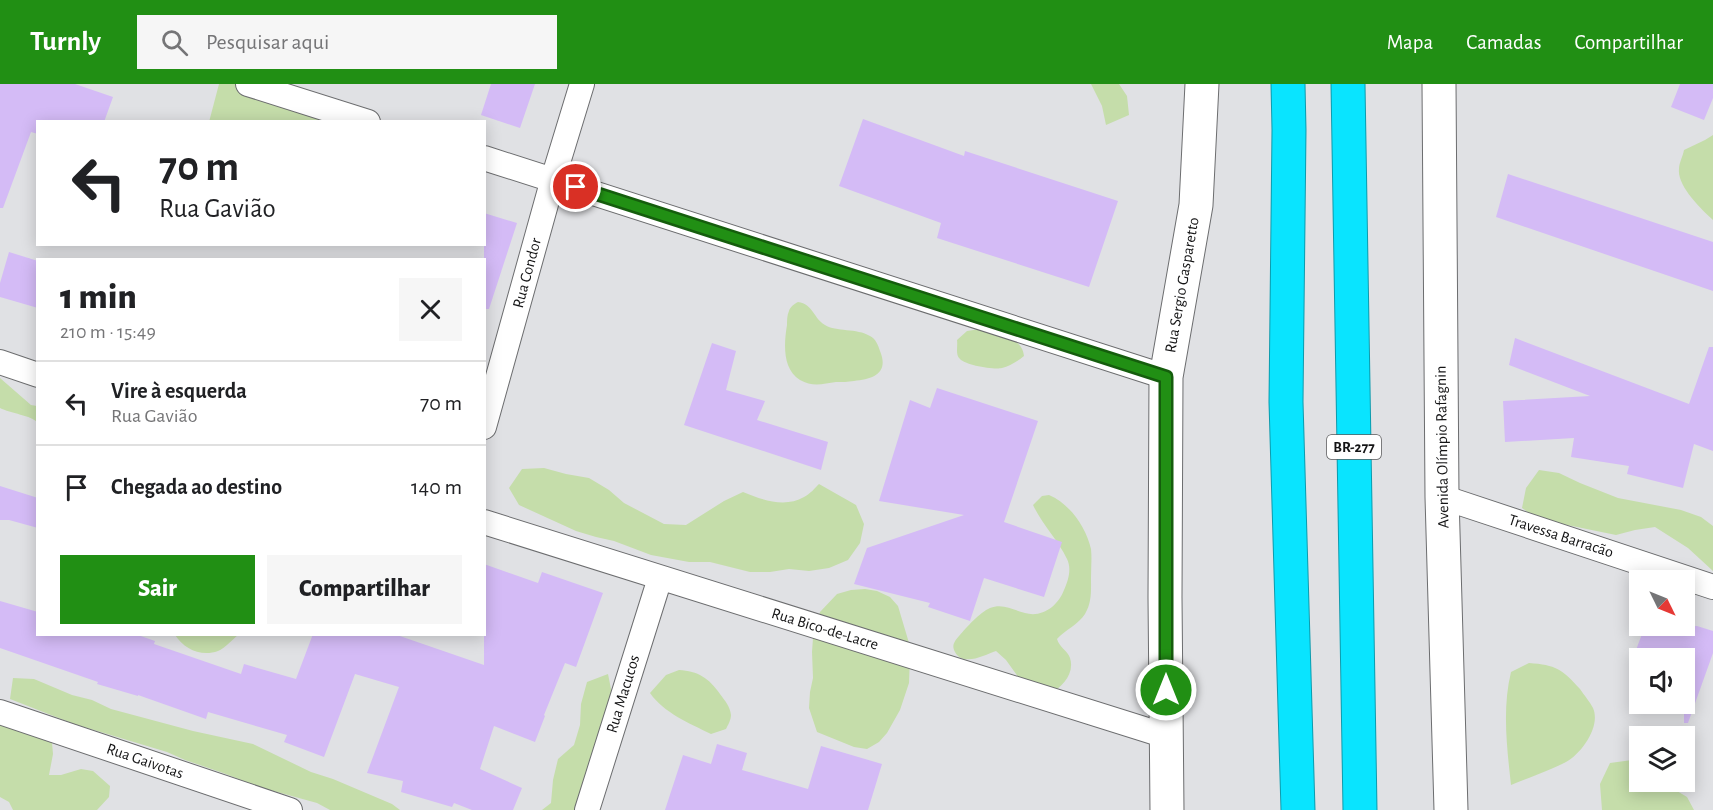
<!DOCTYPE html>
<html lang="pt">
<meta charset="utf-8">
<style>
:root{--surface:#fff;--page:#f6f6f6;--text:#202124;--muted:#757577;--line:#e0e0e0;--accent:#218f14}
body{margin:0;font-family:"Alegreya Sans",sans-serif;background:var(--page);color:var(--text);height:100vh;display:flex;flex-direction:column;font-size:22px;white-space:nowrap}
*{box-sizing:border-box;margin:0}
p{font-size:20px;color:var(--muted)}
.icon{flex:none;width:33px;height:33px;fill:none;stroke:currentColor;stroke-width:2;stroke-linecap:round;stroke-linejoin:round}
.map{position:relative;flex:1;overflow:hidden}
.side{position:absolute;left:36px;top:174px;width:450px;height:378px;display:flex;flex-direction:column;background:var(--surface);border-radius:0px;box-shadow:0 3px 15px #0003}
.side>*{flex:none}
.banner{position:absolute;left:36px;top:36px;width:450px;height:126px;border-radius:0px;box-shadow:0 3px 15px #0003;background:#fff;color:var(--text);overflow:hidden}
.needle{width:39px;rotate:133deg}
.buttons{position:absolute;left:1629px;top:486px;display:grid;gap:12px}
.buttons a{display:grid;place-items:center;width:66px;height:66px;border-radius:0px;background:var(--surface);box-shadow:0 3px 15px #0003;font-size:30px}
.pin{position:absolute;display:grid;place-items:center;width:51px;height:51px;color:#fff;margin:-26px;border:3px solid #fff;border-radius:50%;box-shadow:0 2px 6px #0007}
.me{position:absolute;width:66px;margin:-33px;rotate:0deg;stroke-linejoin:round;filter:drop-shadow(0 0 4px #0008)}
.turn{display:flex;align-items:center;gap:21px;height:126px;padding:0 24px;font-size:27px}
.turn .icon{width:78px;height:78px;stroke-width:2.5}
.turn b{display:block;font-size:42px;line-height:51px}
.round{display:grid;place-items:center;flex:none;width:63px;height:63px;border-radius:0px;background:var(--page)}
.head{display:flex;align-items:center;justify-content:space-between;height:102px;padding:0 24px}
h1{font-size:36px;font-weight:800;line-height:45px}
.action{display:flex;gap:12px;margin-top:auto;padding:12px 24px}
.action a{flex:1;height:69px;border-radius:0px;background:var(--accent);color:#fff;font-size:24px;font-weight:800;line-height:69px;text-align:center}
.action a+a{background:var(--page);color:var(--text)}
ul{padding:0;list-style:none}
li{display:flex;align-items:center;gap:18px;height:84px;padding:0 24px;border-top:2px solid var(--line)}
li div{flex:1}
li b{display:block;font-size:22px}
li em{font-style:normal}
header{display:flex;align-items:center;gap:36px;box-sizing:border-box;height:84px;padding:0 30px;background:var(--accent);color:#fff}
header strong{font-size:28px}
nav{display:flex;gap:33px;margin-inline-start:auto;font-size:21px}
.search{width:420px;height:54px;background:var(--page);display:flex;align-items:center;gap:15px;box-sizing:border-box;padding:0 21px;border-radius:0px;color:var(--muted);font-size:22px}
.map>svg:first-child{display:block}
.green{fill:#c5ddaa}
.building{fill:#d4bbf6}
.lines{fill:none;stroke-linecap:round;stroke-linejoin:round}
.street-casing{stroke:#6c6d6f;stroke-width:26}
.secondary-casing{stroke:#6c6d6f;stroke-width:35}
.highway-casing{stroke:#0d9bad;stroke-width:35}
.street{stroke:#fff;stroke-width:24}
.secondary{stroke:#fff;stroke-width:33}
.highway{stroke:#09e4ff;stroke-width:33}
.route-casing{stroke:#155d0d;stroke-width:15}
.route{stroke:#218f14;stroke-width:10}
.labels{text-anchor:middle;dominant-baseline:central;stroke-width:5;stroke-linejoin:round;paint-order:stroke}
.shield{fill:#fff;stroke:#5a5a5b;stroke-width:1.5}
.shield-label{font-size:15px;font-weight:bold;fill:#141415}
.street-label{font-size:16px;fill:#141415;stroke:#fff}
</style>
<header>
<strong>Turnly</strong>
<div class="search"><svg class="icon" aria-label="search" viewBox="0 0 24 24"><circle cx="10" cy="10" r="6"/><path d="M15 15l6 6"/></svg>Pesquisar aqui</div>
<nav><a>Mapa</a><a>Camadas</a><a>Compartilhar</a></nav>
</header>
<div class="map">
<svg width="1713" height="726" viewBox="0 0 1713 726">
<rect width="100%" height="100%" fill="#e0e1e4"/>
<!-- green -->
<path class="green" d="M 219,0 L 289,0 L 341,38 L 209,38 Z
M 1091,0 L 1119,0 L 1127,12 L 1129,31 L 1106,41 L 1102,22 Z
M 1713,51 L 1713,136 C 1701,125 1677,102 1679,85 C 1679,79 1683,72 1684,66 L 1705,56 Z
M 798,218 C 813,220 814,235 825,241 C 836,248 857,244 870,252 C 876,255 878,261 880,267 C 889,289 874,295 854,297 C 848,298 842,298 836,298 C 823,300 812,303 800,296 C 782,285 784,259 787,241 C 787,237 787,231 789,227 C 790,223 794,220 798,218 Z
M 980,245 C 996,250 1022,252 1024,272 C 1018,277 1010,282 1002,284 C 994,286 965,281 960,275 C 955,271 958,262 957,256 L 967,247 Z
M 0,294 L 31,321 L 37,322 L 37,338 C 32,332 10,329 0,324 Z
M 544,384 L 566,390 L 589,394 L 609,406 L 624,419 L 664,440 L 686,441 L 724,417 L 743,408 C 762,416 785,424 804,413 C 810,410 815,404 819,400 L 856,421 L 864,440 L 860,459 L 848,476 L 829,484 L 809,487 L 789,485 L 770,488 L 750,488 L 710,478 L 689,478 L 651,471 L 614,457 L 596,453 L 576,447 L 519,421 L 509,404 L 522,385 Z
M 1539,386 L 1559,389 L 1580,399 L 1618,414 L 1681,426 L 1701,433 L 1713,442 L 1713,487 L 1688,464 L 1655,443 L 1635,446 L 1616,451 L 1538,435 L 1522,424 L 1526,404 Z
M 1049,411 C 1070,420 1086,443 1091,465 C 1092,475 1091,484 1091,494 C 1091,507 1092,518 1085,530 C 1079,540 1065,546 1057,555 C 1059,563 1068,567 1070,574 C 1075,590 1062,603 1050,610 L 1021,597 L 1006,576 L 996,567 C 985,571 963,583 955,568 C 951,561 955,557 959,552 C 966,544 980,528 990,524 C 1003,519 1013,526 1025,529 C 1042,534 1058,522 1064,506 C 1068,497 1072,485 1067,475 C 1058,456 1042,440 1033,421 L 1042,412 Z
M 865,505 L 877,507 L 890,513 L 898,522 L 909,559 L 910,572 L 909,599 L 900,626 L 887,649 L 879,658 L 867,665 L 854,663 L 817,648 L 809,624 L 810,608 L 813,594 L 812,568 L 813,554 L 820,528 L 837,510 L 851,506 Z
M 175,551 L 175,550 L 238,551 C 232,556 225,564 218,567 C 201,573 184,565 175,551 Z
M 1529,579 C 1556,581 1562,585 1580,605 C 1584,611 1590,618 1593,624 C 1601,642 1582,669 1566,678 C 1551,686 1528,694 1511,701 C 1507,664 1502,625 1511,588 Z
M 679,586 C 698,587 709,594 720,610 C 725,617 730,622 731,631 C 731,636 728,641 726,645 L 711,650 C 689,639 664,629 650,609 L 666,591 Z
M 608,590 L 612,610 L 583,726 L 542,726 L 551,719 L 553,696 L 558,675 L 574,661 L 580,641 L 581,620 L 587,598 Z
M 13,594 L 34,595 L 72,611 L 92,616 L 111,625 L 193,647 L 253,660 L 311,688 L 333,695 L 392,720 L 400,726 L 330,726 L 317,719 L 259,703 L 223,689 L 185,676 L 167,668 L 74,640 L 10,615 Z
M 0,636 L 32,646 L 52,659 L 53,670 L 49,691 L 61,691 L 81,685 L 93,687 L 110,702 L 109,713 L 97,726 L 13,726 L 9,718 L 0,713 Z
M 1632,676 L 1639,682 L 1640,698 L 1662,698 L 1687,713 L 1694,726 L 1602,726 L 1600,700 L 1610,679 Z"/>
<!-- building -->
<path class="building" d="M 0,0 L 75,0 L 113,13 L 104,38 L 38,38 L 38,50 L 31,48 L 3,124 L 0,124 Z
M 491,0 L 535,0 L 520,44 L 481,31 Z
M 1680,0 L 1713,0 L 1713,14 L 1704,36 L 1671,23 Z
M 863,35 L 964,72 L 965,67 L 1118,117 L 1089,203 L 937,154 L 941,139 L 839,102 Z
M 1508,90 L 1713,158 L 1713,207 L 1496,133 Z
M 484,129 L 517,139 L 489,225 L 484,225 Z
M 9,168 L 38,177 L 38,224 L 0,213 L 0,199 Z
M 1515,254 L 1689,320 L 1709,263 L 1713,263 L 1713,367 L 1694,360 L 1683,404 L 1627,390 L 1629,382 L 1571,373 L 1574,354 L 1505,358 L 1503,317 L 1590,312 L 1509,281 Z
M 712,259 L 736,267 L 726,306 L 765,317 L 757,336 L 828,358 L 821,386 L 684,341 Z
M 937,304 L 1038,337 L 1004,438 L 1062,458 L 1044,513 L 984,494 L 970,537 L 928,523 L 930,519 L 854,500 L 867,464 L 964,431 L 879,417 L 910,316 L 930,324 Z
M 0,402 L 38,414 L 38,444 L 9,436 L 0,436 Z
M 484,480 L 538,499 L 542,488 L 603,509 L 576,583 L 565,579 L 544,631 L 545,632 L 535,658 L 494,642 L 480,685 L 522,704 L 513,726 L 472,726 L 454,719 L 452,723 L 401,708 L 403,697 L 367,689 L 399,603 L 355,590 L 324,673 L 284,658 L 287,651 L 208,628 L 206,635 L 138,611 L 138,612 L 97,600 L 98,598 L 0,564 L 0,517 L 38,528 L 38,550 L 135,550 L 155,557 L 154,560 L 241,590 L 244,580 L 296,595 L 313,550 L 394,550 L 484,581 Z
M 1645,542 L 1697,542 L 1713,547 L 1713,569 L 1688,639 L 1684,639 L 1684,574 L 1633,574 Z
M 717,660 L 747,669 L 742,686 L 808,705 L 821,662 L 882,680 L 868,726 L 665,726 L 683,671 L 711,680 Z"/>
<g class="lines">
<!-- street casing -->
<g class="street-casing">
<path id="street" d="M 248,0 L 368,38
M 484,74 L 1166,293
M 0,278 L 38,291
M 484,343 L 553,95 L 582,0
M 1442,413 L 1713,503
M 484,438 L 1166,652
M 0,628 L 290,726
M 587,726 L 660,494"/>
</g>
<!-- secondary casing -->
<g class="secondary-casing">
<path id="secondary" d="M 1439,0 L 1442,413 L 1451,726
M 1167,726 L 1165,513 L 1166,293 L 1196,121 L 1202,0"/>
</g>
<!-- highway casing -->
<g class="highway-casing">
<path id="highway" d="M 1288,0 L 1289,46 L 1286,318 L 1298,726
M 1348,0 L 1360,726"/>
</g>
<!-- street -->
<use href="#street" class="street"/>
<!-- secondary -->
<use href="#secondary" class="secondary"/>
<!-- highway -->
<use href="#highway" class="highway"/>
</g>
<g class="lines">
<!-- route casing -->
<g class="route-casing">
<path id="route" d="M 576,103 L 1166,293 L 1166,606"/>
</g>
<!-- route -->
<use href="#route" class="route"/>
</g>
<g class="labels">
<!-- shield labels -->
<rect class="shield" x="1327" y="351" width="54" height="24" rx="4.5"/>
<g class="shield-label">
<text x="1354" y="363">BR-277</text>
</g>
<!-- street labels -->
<g class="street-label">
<text transform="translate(527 189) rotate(-75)">Rua Condor</text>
<text transform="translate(1182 201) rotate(-80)">Rua Sergio Gasparetto</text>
<text transform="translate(1442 363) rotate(-91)">Avenida Olímpio Rafagnin</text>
<text transform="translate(1561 452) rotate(18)">Travessa Barracão</text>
<text transform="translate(825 545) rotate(17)">Rua Bico-de-Lacre</text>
<text transform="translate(623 610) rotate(-73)">Rua Macucos</text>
<text transform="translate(145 677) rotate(19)">Rua Gaivotas</text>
</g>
</g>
</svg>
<div class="buttons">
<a><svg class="needle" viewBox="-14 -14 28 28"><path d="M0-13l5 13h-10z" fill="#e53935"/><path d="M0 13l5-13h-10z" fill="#757577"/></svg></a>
<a><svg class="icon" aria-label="sound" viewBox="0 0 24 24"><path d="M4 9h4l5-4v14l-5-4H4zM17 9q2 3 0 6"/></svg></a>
<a><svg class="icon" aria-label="layers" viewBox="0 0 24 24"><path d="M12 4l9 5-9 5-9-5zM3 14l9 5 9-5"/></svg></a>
</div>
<div class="pin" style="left:576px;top:103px;background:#d93025"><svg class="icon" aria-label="arrive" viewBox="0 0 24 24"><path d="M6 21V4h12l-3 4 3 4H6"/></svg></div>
<svg class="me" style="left:1166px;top:606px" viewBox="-20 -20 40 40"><circle r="17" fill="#218f14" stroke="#fff" stroke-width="3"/><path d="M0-11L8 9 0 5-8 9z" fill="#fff"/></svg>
<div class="banner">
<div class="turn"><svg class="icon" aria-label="left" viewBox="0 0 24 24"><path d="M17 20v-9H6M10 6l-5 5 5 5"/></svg><div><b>70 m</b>Rua Gavião</div></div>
</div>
<section class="side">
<div class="head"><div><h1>1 min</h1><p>210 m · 15:49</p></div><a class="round"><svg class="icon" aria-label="close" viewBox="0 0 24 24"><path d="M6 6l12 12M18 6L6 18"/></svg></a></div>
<ul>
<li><svg class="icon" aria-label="left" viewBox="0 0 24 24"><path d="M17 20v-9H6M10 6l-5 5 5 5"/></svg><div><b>Vire à esquerda</b><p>Rua Gavião</p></div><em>70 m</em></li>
<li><svg class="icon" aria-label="arrive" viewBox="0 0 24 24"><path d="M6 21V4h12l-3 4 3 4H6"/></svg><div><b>Chegada ao destino</b></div><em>140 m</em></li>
</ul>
<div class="action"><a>Sair</a><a>Compartilhar</a></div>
</section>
</div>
